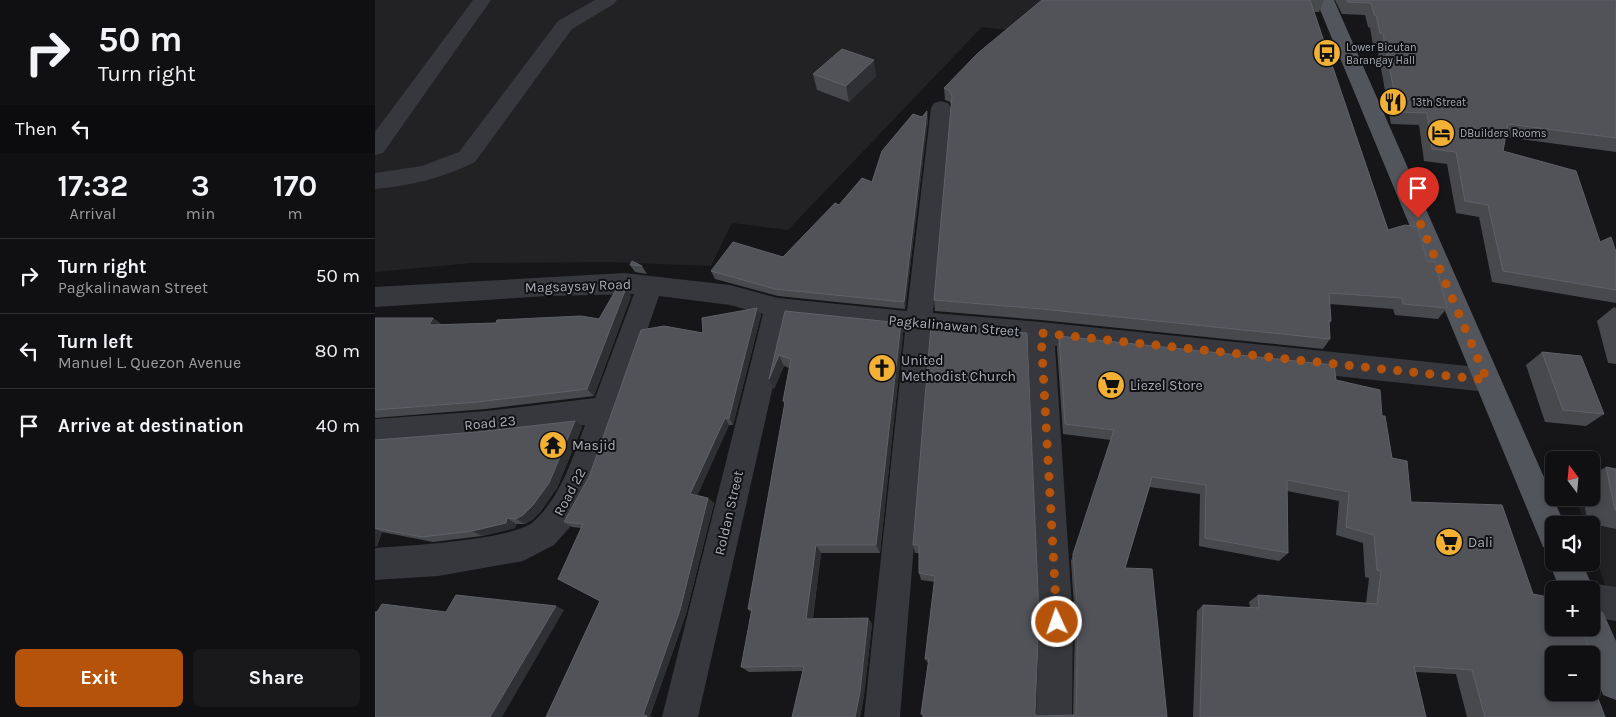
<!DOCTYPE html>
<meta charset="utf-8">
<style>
:root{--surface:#101012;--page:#19191b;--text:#f1f3f6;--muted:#9c9d9f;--line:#303032;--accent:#b45309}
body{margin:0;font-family:Karla,sans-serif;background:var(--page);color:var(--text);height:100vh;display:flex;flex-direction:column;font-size:19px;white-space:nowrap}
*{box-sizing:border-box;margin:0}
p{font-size:16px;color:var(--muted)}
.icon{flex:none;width:28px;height:28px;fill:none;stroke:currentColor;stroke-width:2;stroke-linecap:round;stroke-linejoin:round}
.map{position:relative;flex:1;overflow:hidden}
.sheet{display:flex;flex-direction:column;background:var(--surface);width:375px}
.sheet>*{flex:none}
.top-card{background:#101012;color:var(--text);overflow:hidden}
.needle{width:32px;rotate:344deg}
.controls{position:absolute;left:1170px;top:451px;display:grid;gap:10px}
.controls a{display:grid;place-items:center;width:55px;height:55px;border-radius:8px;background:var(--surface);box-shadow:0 2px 8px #0003,0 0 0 1px var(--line);font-size:25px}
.pin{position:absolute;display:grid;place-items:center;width:42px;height:42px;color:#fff;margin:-51px -21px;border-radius:50% 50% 50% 0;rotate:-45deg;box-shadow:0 0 5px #0007}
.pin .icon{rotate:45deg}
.me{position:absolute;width:55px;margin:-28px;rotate:357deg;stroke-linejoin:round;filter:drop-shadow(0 0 4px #0008)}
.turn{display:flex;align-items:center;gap:18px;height:105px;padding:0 15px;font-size:22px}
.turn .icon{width:65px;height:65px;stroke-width:2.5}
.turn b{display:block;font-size:35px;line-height:42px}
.then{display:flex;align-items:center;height:48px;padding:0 15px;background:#0003;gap:10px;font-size:19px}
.eta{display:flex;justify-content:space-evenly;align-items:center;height:85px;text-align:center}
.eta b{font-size:30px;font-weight:700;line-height:35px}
.action{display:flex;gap:10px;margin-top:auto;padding:10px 15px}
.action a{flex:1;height:58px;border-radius:8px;background:var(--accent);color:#fff;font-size:20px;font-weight:700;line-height:58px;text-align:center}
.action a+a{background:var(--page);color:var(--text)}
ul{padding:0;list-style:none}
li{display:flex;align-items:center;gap:15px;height:75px;padding:0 15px;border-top:1px solid var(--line)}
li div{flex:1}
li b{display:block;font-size:19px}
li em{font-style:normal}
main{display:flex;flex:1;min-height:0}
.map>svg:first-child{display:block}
.built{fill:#222225}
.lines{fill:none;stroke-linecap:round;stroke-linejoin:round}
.minor{fill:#37383d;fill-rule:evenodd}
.major{fill:#53555c;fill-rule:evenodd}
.wall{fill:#47494d}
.shaded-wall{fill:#2f3033}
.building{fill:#525359;stroke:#5f6168}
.route{stroke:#b45309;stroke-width:9;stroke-dasharray:0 16.2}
.labels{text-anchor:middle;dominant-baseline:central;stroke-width:4;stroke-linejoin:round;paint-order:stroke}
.far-poi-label{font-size:11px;fill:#a8adb8;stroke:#111113;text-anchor:start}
.street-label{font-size:14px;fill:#a8adb8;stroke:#111113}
.poi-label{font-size:14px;fill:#a8adb8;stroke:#111113;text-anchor:start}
</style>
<main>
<section class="sheet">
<div class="top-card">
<div class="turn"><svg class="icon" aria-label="right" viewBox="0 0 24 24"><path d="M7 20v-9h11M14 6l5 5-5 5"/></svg><div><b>50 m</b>Turn right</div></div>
<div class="then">Then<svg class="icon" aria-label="left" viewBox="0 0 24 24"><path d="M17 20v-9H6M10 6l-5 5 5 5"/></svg></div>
</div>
<div class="eta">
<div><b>17:32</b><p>Arrival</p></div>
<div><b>3</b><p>min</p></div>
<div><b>170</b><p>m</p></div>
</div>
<ul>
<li><svg class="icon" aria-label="right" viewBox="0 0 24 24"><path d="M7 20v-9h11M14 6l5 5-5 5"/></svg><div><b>Turn right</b><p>Pagkalinawan Street</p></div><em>50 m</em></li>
<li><svg class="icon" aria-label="left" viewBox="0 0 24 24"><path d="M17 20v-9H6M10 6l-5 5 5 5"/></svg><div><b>Turn left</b><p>Manuel L. Quezon Avenue</p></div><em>80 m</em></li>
<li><svg class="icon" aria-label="arrive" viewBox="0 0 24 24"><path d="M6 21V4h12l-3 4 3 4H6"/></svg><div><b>Arrive at destination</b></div><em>40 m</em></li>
</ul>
<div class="action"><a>Exit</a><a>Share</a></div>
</section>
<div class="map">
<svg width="1241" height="717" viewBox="0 0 1241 717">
<rect width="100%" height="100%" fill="#161618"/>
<!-- built -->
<path class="built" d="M 0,0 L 710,0 L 708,39 L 607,27 L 413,230 L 357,223 L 336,266 L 234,262 L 96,263 L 0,272 Z
M 1216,470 L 1241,473 L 1241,598 L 1234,597 L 1216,543 L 1216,525 L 1210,525 L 1201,498 L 1216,498 Z"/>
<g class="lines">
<!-- minor -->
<path class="minor" d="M 98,0 L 116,0 L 8,153 L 0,155 L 0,132 Z
M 220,0 L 242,0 L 239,4 L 197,29 L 100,162 C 68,178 35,186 0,189 L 0,173 L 47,166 L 84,152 L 183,21 Z
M 566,101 L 573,103 L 576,108 L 558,313 L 666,322 L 1112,368 L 1122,372 L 1126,380 L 1122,388 L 1112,392 L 680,346 L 698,622 L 697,717 L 661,717 L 664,622 L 653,343 L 556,335 L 525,717 L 489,717 L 530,332 L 413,320 L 323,717 L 287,717 L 388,314 L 355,305 L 284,296 L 219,482 L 195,527 L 179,545 L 148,561 L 63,576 L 0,580 L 0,548 C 31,546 137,540 158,522 C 186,497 197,459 210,425 L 111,437 L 0,445 L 0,419 L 111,411 L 220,398 L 259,294 L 173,296 L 0,307 L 0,287 L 249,273 L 355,285 L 403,298 L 532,311 L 556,108 L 559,103 Z
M 1216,583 L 1241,587 L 1241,621 L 1216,617 L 1216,590 L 1203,590 Z"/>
<!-- major -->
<path class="major" d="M 941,0 L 959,0 L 1190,525 L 1179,525 L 1179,562 L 1207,562 L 1219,590 L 1216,596 L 1216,590 L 1185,590 L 1174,562 L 1178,551 L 1168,547 Z
M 1216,607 L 1228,612 L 1241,641 L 1241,700 L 1228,695 L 1216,666 L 1216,655 L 1212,655 L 1200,628 L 1216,628 Z"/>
</g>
<!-- wall -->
<path class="wall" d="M 667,0 L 949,0 L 944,12 L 939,12 L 1013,230 L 1052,261 L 1072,308 L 1063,319 L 1020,315 L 1018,309 L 955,304 L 956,321 L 954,324 L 955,339 L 948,349 L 666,320 L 560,311 L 559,300 L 576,105 L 575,102 L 570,100 L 569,88 Z
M 960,0 L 1241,0 L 1241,152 L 1131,137 L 1128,151 L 1225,242 L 1241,252 L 1241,303 L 1117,282 L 1104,217 L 1081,213 L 1072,164 L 1049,161 L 1044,125 L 1016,124 L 1002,46 L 998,45 L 995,28 L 993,27 L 990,15 L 967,14 Z
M 438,74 L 501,76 L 474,102 L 442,90 Z
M 553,119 L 530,309 L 403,296 L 340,279 L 336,271 L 408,257 L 464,205 L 497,182 Z
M 255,265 L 267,266 L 272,274 L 260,272 Z
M 256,296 L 219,396 L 111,409 L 0,418 L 0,318 L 58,318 L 67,325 L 224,319 Z
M 1239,307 L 1241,308 L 1241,364 L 1233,363 L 1222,321 Z
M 382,308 L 386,315 L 358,425 L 354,425 L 322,495 L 333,498 L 339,503 L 311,614 L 275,716 L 278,717 L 171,717 L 225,601 L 206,528 L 197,527 L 189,522 L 328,333 Z
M 410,311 L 526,323 L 528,334 L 505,553 L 446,553 L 438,618 L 493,618 L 497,624 L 489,695 L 485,717 L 417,717 L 428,671 L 374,672 L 366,667 L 376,612 L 373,609 L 410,404 L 408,401 L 414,368 L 409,366 L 399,389 L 394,379 Z
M 556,325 L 660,714 L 662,716 L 698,715 L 700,622 L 696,561 L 736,440 L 688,434 L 682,348 L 684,336 L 961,380 L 1007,416 L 1017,458 L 1036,502 L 1158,594 L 1215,655 L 1179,655 L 1230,717 L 1092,717 L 1081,674 L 1040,672 L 1051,717 L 818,717 L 822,611 L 828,605 L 875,608 L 874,602 L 883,595 L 991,603 L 994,578 L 990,577 L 988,543 L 961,535 L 964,501 L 912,491 L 913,553 L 904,561 L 824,546 L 825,494 L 775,487 L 750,568 L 792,717 L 548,716 L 546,714 L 553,663 L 550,659 L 560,582 L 546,580 L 544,573 L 544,553 L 540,553 L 538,545 Z
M 1167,352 L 1229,414 L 1211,426 L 1170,422 L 1151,365 Z
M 207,427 L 182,488 L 166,511 L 157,520 L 150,524 L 141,524 L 140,528 L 107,536 L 58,542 L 7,532 L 2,546 L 0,547 L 0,440 Z
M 1231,467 L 1241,469 L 1241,529 L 1213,523 L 1208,498 L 1216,498 L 1216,475 Z"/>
<!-- shaded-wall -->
<path class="shaded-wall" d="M 499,60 L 501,76 L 474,102 L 471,86 Z
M 552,111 L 553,119 L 530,309 L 529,302 Z
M 251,288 L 256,296 L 219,396 L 212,389 Z
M 382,308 L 386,315 L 358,425 L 354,418 Z
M 58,318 L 67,325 L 54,325 Z
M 526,323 L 528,334 L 505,553 L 501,545 Z
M 404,355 L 409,366 L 399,389 L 394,379 Z
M 350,418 L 354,425 L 321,499 L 315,494 Z
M 200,421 L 207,427 L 182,488 L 166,511 L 157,520 L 150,524 L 141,519 Z
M 333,498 L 339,503 L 311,614 L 275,716 L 278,717 L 272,717 L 268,715 Z
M 132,518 L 141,524 L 140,528 L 107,536 L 97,531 Z
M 0,529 L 7,532 L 2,546 L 0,547 Z
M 441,545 L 446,553 L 437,624 L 431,619 Z
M 181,606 L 189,610 L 127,717 L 115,717 Z
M 493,618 L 497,624 L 489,695 L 485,717 L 480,717 Z"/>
<!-- building -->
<path class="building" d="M 667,0 L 935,0 L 1013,230 L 1030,225 L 1043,227 L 1052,261 L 1060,262 L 1072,308 L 1028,304 L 1027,298 L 954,293 L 956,321 L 954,320 L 955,339 L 667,309 L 559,300 L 577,96 L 574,90 L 569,88 L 603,53 Z
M 972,0 L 1241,0 L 1241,138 L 1133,124 L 1128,151 L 1201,171 L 1225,242 L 1236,237 L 1241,252 L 1241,290 L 1128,271 L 1113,205 L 1090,201 L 1081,152 L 1057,149 L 1052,113 L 1023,112 L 1008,34 L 1005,33 L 1001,15 L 999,15 L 996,3 L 972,2 Z
M 467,49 L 499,60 L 471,86 L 438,74 Z
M 552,111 L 529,302 L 400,289 L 336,271 L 358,242 L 408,257 L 460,203 L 464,205 L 487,178 L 497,182 L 507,151 L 538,114 L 547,117 Z
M 257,261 L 267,266 L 255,265 Z
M 242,288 L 251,288 L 212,389 L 102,402 L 0,410 L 0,318 L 58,318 L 54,325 L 121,323 L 122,320 L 206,316 L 224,319 Z
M 382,308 L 354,418 L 350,418 L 315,494 L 333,498 L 305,610 L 268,715 L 272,716 L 272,717 L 171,717 L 225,601 L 183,579 L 208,524 L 189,522 L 214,477 L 266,330 L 289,326 L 328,333 L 327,318 Z
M 410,311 L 526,323 L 501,545 L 441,545 L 431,619 L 493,618 L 485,692 L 480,717 L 417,717 L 429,666 L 366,667 L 377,609 L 373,609 L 378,581 L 410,402 L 408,401 L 416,359 L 404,355 L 394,379 Z
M 556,325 L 652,333 L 664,616 L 660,714 L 662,716 L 701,715 L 703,616 L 698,554 L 739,430 L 690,424 L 684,336 L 959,365 L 961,380 L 1005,390 L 1007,416 L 1010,416 L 1017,458 L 1032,461 L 1036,502 L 1127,505 L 1158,594 L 1179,598 L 1179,628 L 1208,628 L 1215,655 L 1207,654 L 1207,655 L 1179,655 L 1179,692 L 1216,692 L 1216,680 L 1230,717 L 1110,717 L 1097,670 L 1039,666 L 1051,717 L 825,717 L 828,605 L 884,608 L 883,595 L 1002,604 L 1006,571 L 1002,570 L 999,535 L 971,527 L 974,492 L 912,480 L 913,553 L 830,538 L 831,485 L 777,477 L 750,568 L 777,569 L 792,717 L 548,717 L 548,714 L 546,714 L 554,658 L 550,659 L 560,576 L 544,573 L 544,545 L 538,545 Z
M 1167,352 L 1206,356 L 1229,414 L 1188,410 Z
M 200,421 L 174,483 L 158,505 L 148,515 L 141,519 L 132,518 L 131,523 L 97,531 L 47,537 L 0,528 L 0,440 L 102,432 Z
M 1231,467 L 1241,469 L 1241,510 L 1240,510 Z
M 81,595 L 181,606 L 115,717 L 0,717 L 0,612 L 2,612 L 7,604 L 71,612 Z"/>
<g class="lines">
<!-- route -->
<path class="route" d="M 682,622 L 666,333 L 1112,380 L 1043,218"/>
</g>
<!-- icons -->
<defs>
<g id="bus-disc" transform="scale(1.4375)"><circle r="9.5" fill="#f2b134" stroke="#111113"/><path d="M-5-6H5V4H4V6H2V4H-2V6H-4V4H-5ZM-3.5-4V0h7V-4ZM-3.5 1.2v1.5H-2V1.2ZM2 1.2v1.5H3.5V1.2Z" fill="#111"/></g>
<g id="restaurant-disc" transform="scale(1.4375)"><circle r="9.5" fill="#f2b134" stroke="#111113"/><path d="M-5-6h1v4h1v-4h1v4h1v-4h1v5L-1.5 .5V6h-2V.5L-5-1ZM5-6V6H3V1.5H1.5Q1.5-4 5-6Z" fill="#111"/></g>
<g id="hotel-disc" transform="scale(1.4375)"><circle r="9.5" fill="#f2b134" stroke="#111113"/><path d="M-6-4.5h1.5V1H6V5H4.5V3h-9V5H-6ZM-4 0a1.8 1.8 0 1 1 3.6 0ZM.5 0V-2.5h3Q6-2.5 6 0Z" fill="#111"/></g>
<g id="church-disc" transform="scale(1.4375)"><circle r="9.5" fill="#f2b134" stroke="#111113"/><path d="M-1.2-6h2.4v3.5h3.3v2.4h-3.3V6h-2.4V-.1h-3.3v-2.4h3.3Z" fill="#111"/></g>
<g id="supermarket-disc" transform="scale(1.4375)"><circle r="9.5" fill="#f2b134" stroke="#111113"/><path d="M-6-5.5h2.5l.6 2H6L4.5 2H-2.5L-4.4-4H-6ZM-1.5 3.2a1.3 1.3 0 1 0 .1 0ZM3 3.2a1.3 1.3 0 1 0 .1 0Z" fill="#111"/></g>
<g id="temple-disc" transform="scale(1.4375)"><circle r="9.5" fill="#f2b134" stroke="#111113"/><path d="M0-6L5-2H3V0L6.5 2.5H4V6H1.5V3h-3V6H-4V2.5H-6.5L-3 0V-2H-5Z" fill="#111"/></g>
</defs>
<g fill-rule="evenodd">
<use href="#bus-disc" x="952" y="53"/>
<use href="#restaurant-disc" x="1018" y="102"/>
<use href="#hotel-disc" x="1066" y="133"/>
<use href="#church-disc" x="507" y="368"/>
<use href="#supermarket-disc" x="736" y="385"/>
<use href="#temple-disc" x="178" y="445"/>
<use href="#supermarket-disc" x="1074" y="542"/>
</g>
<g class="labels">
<!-- far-poi labels -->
<g class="far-poi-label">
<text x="971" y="47">Lower Bicutan<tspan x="971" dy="13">Barangay Hall</tspan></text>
<text x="1037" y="102">13th Streat</text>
<text x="1085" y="133">DBuilders Rooms</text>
</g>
<!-- street labels -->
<g class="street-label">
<text transform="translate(203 286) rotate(-2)">Magsaysay Road</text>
<text transform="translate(579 326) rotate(5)">Pagkalinawan Street</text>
<text transform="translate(115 423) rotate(-6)">Road 23</text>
<text transform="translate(195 492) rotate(-62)">Road 22</text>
<text transform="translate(354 513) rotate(-77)">Roldan Street</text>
</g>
<!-- poi labels -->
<g class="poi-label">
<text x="526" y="360">United<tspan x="526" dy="16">Methodist Church</tspan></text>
<text x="755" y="385">Liezel Store</text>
<text x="197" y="445">Masjid</text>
<text x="1093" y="542">Dali</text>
</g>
</g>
</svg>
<div class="controls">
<a><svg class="needle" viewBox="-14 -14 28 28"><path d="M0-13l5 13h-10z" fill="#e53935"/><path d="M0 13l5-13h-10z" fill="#9c9d9f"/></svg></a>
<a><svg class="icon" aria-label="sound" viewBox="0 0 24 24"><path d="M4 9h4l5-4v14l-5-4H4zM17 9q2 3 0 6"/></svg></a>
<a>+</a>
<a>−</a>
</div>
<div class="pin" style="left:1043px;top:218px;background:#d93025"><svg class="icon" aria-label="arrive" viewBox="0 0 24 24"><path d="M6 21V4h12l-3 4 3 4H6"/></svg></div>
<svg class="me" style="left:682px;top:622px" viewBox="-20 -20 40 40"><circle r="17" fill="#b45309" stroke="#fff" stroke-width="3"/><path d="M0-11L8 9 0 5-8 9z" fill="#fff"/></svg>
</div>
</main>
